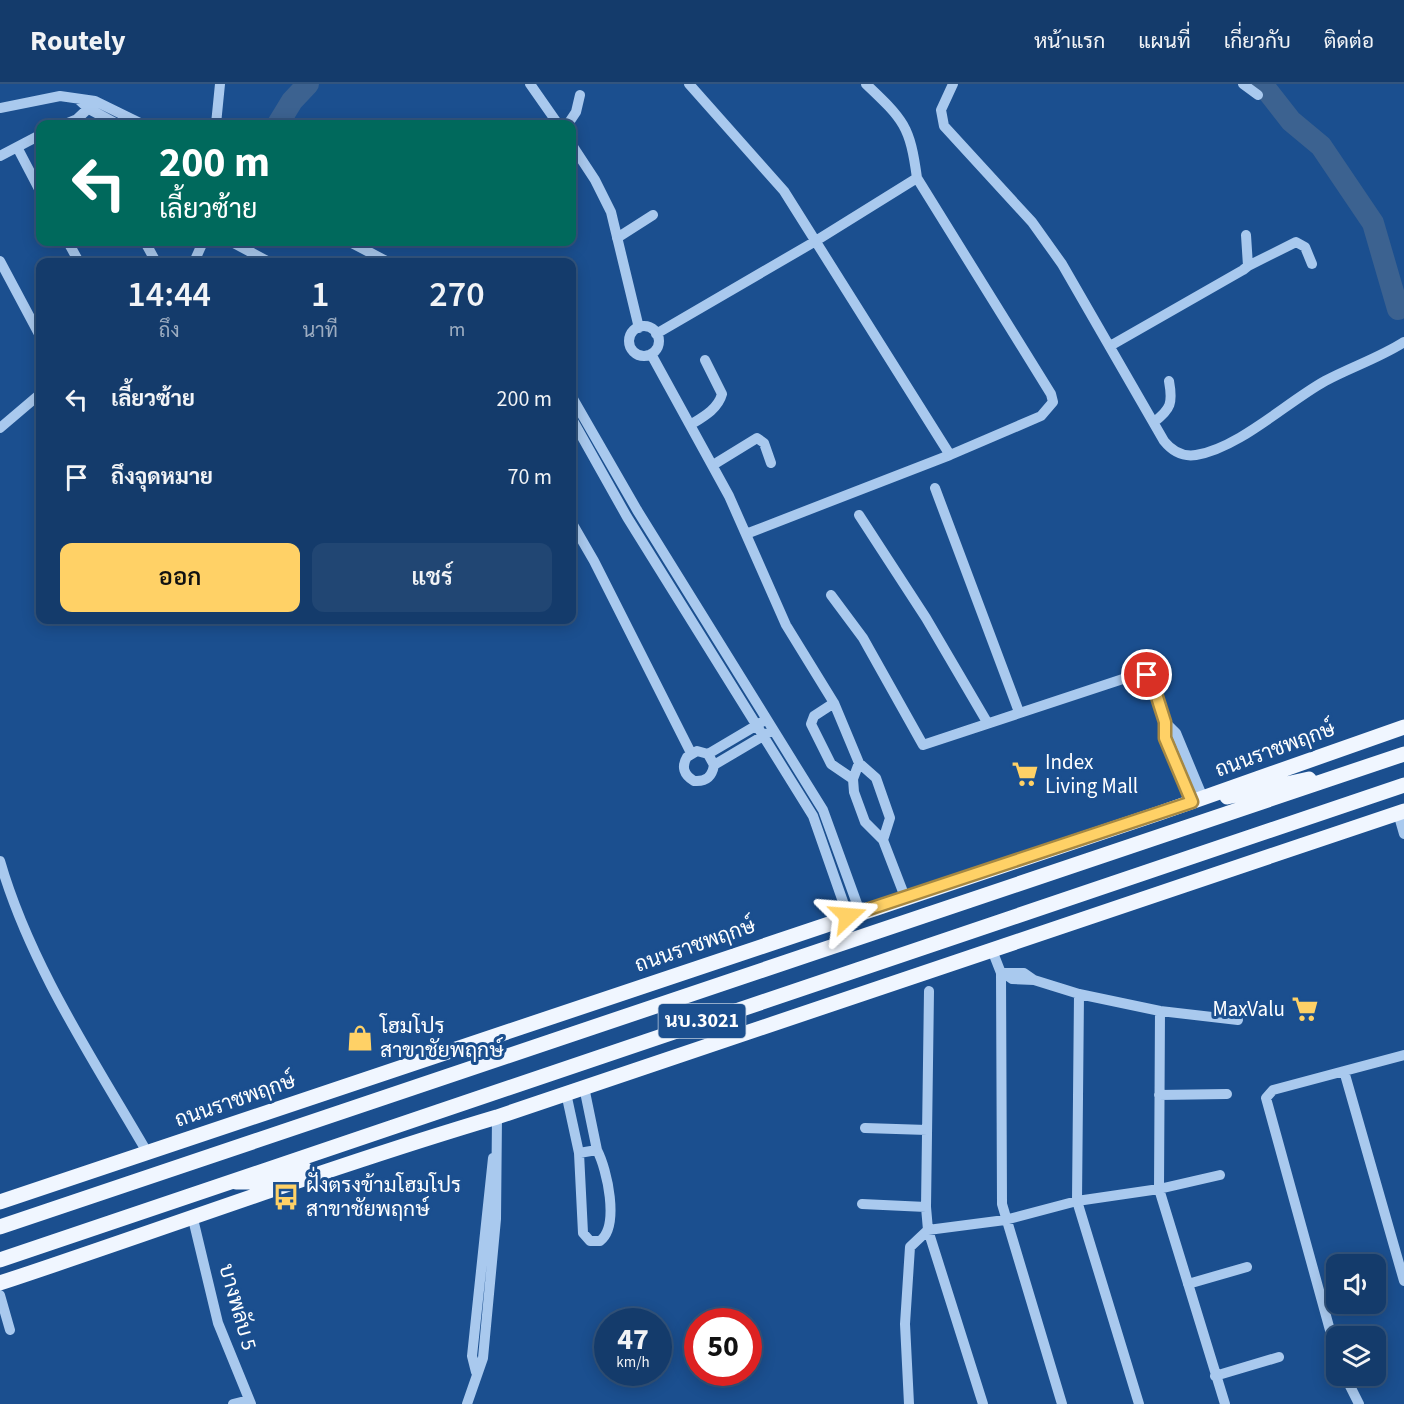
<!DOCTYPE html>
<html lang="th">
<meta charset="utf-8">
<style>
:root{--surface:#143b6b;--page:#214673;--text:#f1f3f6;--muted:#9dadc1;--line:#33557e;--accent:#ffd166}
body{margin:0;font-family:"Source Sans 3",Sarabun,sans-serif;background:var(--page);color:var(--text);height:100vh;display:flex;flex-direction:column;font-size:22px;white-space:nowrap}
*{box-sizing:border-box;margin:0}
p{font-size:20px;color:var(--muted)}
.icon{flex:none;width:33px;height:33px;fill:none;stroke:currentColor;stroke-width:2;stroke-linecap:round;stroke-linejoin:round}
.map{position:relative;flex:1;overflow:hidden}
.drawer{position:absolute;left:36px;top:174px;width:540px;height:366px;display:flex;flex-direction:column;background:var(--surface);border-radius:12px;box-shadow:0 3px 15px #0003,0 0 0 2px var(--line)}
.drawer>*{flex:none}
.hud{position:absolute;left:36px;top:36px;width:540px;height:126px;border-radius:12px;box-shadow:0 3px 15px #0003,0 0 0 2px var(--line);background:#00695c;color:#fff;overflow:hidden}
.tools{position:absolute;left:1326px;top:1170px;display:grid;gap:12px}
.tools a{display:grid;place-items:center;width:60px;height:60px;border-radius:12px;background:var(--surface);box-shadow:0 3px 15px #0003,0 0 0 2px var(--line);font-size:30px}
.speed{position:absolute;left:594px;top:1224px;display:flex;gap:12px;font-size:30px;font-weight:700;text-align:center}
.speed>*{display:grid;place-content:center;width:78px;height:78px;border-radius:50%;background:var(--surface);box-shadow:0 3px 15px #0003,0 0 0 2px var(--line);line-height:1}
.speed small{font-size:15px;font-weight:400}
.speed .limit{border:9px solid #d22;background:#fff;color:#111}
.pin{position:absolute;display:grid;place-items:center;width:51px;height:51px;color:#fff;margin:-26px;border:3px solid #fff;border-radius:50%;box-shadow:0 2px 6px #0007}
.me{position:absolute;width:66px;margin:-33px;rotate:71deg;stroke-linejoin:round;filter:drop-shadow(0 0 4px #0008)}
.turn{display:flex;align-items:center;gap:21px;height:126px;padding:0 24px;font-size:27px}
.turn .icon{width:78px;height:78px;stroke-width:2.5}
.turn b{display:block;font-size:42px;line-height:51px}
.eta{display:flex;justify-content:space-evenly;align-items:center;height:102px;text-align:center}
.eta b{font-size:36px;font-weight:600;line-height:42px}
.action{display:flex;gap:12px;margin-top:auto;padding:12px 24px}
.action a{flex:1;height:69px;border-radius:12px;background:var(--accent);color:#111;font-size:24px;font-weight:600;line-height:69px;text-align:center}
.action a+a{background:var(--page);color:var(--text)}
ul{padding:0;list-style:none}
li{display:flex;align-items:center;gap:18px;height:78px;padding:0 24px}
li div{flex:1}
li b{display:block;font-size:22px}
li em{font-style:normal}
header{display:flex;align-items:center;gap:36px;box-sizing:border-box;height:84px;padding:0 30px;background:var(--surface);border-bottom:2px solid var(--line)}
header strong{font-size:28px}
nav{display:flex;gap:33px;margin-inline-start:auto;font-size:21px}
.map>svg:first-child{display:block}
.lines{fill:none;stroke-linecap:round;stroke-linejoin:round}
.river{stroke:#3c6290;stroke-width:22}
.minor{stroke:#a9c9ee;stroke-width:10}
.major{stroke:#f0f6ff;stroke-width:15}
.route-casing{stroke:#a68842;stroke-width:15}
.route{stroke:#ffd166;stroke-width:10}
.labels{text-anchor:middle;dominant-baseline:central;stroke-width:6;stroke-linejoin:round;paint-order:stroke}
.shield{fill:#1b4f8f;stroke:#bbcadd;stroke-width:1.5}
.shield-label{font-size:20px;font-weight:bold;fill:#fff}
.street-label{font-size:21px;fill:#fff;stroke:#1b4f8f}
.poi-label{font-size:21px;fill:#fff;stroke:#1b4f8f;text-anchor:start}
</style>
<header>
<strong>Routely</strong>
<nav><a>หน้าแรก</a><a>แผนที่</a><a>เกี่ยวกับ</a><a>ติดต่อ</a></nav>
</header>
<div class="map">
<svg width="1404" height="1320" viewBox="0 0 1404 1320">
<rect width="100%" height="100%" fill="#1b4f8f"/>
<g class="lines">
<!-- river -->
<path class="river" d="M 1262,0 L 1291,37 L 1321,62 L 1373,139 L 1398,225
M 278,40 L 292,17 L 308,0"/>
<!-- minor -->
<path class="minor" d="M 530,0 L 558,40
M 689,0 L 784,107 L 950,371
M 953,0 L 941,26 L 944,42 L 1032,138 L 1062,180 L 1164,357 C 1172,367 1183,373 1196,371 C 1239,364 1287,318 1325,297 C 1351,283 1379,274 1404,258
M 1243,0 L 1258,11
M 78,15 L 89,25 L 117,40
M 0,24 L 60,12 L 95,17 L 142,40
M 65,40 L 77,35 L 93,20
M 216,40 L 220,0
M 568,40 L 576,28 L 580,11
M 572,61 L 595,96 L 611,128 L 639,244
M 17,63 L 40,107
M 0,72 L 40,51
M 617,154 L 653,131
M 68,158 L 79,178
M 145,158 L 156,178
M 232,158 L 269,178
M 350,158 L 388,178
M 0,177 L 40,252
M 194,178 L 203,158
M 1248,182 L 1296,158 L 1305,163 L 1312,180
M629 257a15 15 0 1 1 30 0a15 15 0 1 1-30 0Z
M 656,250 L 814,158 L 917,94
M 1110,262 L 1243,186 L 1248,182 L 1246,151
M 651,270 L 729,412 L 786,541 L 834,619 L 859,679 L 876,694 L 890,734 L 883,756
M 572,313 L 637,426 L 823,726 L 860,828
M 572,335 L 627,433 L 813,732 L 848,832
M 1154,338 C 1171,325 1173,319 1169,297
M 690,341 C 703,333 718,325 722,310 L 705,276
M 0,344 L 40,310
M 713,381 L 757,354 L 764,359 L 771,379
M 935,404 L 1019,628
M 859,431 L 926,534 L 987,638
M 572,439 L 594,477 L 691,669
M 746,450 L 950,371 L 1041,332 L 1053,318 L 1051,310 L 917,94 C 910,42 904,36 866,0
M 831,511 L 863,554 L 923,661 L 1141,589 L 1151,594 L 1165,638
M 834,619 L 814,632 L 811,640 L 831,680 L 853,695
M 708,670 L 762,638
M 859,679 L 853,695 L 854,708 L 865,738 L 883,756 L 905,813
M 714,681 L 708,670 L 697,667 L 687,673 C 681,683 684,691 694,697 C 706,698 712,693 714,681 L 768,649
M 1192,718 L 1165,654 L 1165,638 L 1176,649 L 1203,714
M 1398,729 L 1404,750
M 0,777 C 30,881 93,975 147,1068
M 992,866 L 1001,889 L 1002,1120 L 1062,1320
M 1001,889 L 1024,889 L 1034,896 L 1079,910 L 1160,927 L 1238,936
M 1005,890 L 1012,895 L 1034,896
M 929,907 L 926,1123 L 928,1146 L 983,1320
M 1079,910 L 1077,1117 L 1139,1320
M 1160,927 L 1159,1105 L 1225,1320
M 1344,987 L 1404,1197
M 566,1009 L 579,1069 L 583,1149 L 590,1157 L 600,1157 C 620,1142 607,1085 597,1066
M 1159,1011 L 1227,1010
M 865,1044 L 927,1046
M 579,1069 L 597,1066 L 584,1003
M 862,1120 L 926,1123
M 193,1135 L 218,1239 L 251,1320
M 1188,1200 L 1247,1183
M 0,1211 L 10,1246
M 1336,1268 L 1266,1014 L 1273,1006 L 1404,971
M 476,1288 L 472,1272 L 493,1074
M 1215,1292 L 1279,1273
M 1345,1292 L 1359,1320
M 233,1320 L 249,1316
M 467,1320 L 483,1274 L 496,1135 L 497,1033
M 909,1320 L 905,1240 L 910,1163 L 928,1146 L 1005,1136 L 1077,1117 L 1159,1105 L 1220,1091"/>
<!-- major -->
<path class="major" d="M 1227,713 L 1309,695
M 236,1098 L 260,1098 L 306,1086
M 0,1118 L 1160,729 L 1404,643
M 0,1143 L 1404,670
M 0,1176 L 1404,701
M 0,1199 C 166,1144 329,1083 497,1033 L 1404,727"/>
</g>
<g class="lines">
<!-- route casing -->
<g class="route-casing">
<path id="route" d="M 848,832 L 1192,718 L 1165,654 L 1165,638 L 1151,594 L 1147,591"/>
</g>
<!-- route -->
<use href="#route" class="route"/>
</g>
<!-- icons -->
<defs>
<g id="supermarket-bare" transform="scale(2.07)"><path d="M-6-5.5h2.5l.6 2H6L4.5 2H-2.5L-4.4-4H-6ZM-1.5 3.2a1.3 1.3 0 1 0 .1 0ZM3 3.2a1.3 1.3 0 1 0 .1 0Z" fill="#ffd166" stroke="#1b4f8f" stroke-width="2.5" paint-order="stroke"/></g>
<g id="shop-bare" transform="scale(2.07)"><path d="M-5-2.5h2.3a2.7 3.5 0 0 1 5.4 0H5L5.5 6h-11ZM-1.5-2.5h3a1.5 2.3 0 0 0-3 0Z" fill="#ffd166" stroke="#1b4f8f" stroke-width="2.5" paint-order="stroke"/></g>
<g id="bus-bare" transform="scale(2.07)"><path d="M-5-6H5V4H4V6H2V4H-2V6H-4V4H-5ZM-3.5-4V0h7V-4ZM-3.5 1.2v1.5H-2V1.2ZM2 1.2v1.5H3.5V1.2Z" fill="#ffd166" stroke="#1b4f8f" stroke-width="2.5" paint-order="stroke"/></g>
</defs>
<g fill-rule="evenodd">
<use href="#supermarket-bare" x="1025" y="690"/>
<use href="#supermarket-bare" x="1305" y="925"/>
<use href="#shop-bare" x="360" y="954"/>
<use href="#bus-bare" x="286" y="1113"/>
</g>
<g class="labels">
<!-- shield labels -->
<rect class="shield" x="658.5" y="920" width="87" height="34" rx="4.5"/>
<g class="shield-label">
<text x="702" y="937">นบ.3021</text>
</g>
<!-- street labels -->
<g class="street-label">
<text transform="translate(1275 665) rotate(-20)">ถนนราชพฤกษ์</text>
<text transform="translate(695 861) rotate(-19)">ถนนราชพฤกษ์</text>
<text transform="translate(235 1016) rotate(-19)">ถนนราชพฤกษ์</text>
<text transform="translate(238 1223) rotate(74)">บางพลับ 5</text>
</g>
<!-- poi labels -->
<g class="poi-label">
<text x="1045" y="678">Index<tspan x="1045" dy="24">Living Mall</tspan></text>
<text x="1285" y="925" text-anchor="end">MaxValu</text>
<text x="380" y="942">โฮมโปร<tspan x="380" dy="24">สาขาชัยพฤกษ์</tspan></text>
<text x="306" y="1101">ฝั่งตรงข้ามโฮมโปร<tspan x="306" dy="24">สาขาชัยพฤกษ์</tspan></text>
</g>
</g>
</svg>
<div class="tools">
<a><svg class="icon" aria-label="sound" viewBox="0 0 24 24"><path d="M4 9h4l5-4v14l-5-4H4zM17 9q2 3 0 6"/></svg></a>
<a><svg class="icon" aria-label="layers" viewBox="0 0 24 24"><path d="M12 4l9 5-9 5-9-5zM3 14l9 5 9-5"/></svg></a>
</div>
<div class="speed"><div>47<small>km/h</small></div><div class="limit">50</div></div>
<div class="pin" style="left:1147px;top:591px;background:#d93025"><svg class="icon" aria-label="arrive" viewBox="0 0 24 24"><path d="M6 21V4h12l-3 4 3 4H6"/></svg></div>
<svg class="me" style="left:848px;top:832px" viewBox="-20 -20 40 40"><path d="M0-17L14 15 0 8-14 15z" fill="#ffd166" stroke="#fff" stroke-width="4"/></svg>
<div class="hud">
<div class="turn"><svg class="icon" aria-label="left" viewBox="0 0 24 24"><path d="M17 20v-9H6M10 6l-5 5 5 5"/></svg><div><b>200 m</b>เลี้ยวซ้าย</div></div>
</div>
<section class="drawer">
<div class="eta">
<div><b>14:44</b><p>ถึง</p></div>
<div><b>1</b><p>นาที</p></div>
<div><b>270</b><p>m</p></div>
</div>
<ul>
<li><svg class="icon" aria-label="left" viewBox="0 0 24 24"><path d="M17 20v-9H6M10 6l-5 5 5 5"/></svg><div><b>เลี้ยวซ้าย</b></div><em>200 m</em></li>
<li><svg class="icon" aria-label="arrive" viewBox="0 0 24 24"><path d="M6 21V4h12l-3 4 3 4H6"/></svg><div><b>ถึงจุดหมาย</b></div><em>70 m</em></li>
</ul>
<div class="action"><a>ออก</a><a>แชร์</a></div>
</section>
</div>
